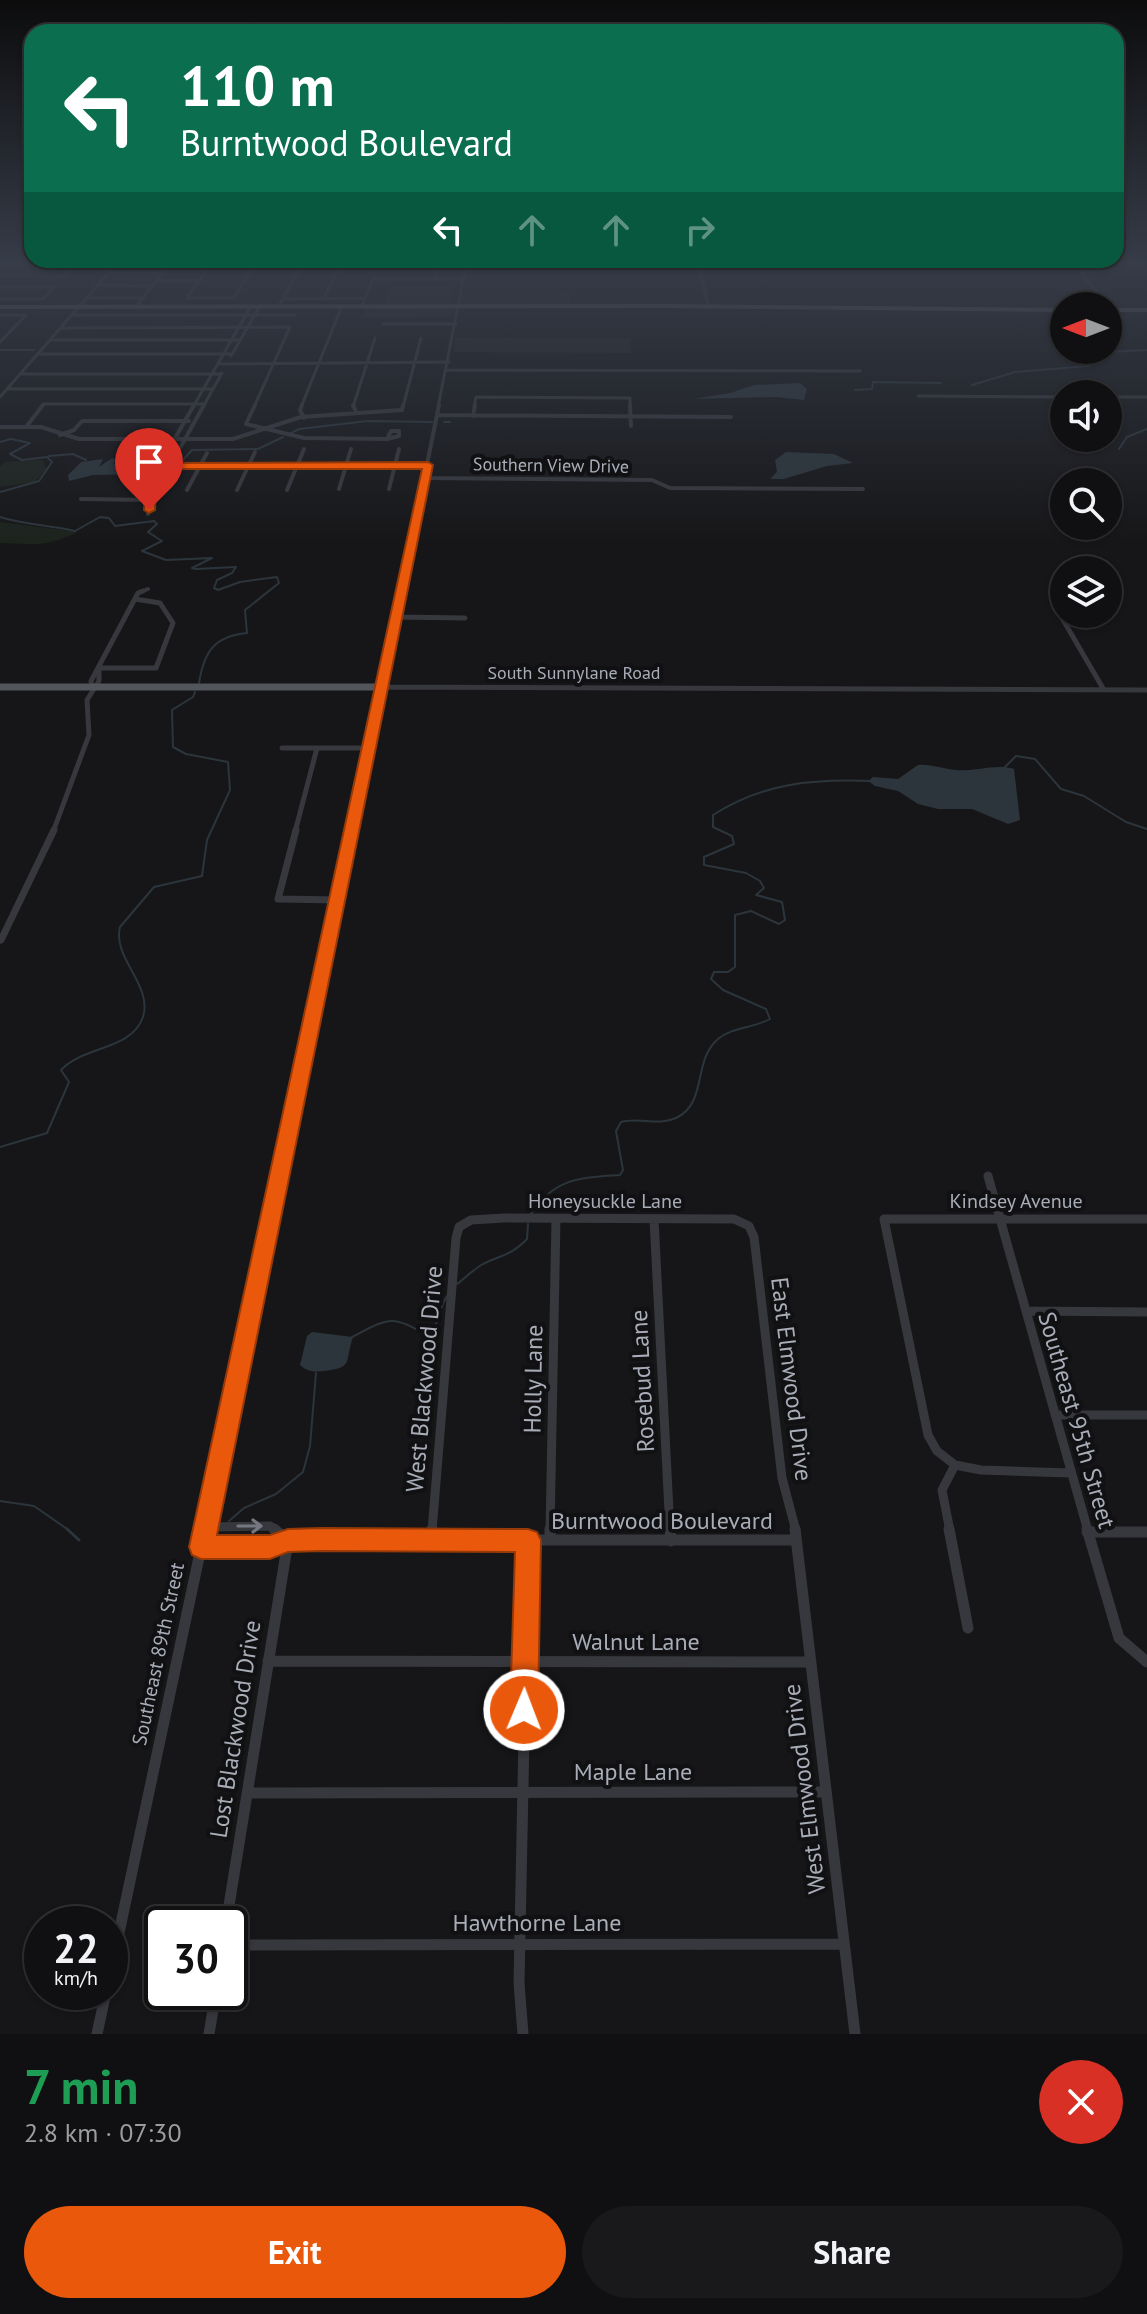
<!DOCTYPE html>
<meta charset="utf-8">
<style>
:root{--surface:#101012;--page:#19191b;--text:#f1f3f6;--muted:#9c9d9f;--line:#303032;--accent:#ea580c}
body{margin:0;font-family:"PT Sans",sans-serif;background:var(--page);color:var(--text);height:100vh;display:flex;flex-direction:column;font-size:30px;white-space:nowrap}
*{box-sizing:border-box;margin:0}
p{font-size:26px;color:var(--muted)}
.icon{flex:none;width:44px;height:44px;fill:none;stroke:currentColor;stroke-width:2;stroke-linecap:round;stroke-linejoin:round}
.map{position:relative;height:2034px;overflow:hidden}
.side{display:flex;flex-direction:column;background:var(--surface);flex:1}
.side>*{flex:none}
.guide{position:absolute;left:24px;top:24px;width:1100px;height:244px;border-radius:24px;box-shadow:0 2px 6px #0004,0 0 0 2px var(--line);background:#0b6e4f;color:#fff;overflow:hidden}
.needle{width:52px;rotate:270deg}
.buttons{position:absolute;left:1050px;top:292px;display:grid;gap:16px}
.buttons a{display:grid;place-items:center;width:72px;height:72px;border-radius:50%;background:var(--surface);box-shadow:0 2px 6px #0004,0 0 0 2px var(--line);font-size:40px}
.speed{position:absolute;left:24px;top:1906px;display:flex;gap:16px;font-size:40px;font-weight:700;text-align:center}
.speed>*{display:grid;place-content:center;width:104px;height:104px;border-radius:50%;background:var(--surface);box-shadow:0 2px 6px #0004,0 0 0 2px var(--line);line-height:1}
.speed small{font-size:20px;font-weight:400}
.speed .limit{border:4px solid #111;border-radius:12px;background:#fff;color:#111}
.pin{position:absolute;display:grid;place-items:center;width:68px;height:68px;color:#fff;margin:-82px -34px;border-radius:50% 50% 50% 0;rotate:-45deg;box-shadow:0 0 8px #0007}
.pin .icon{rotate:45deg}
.me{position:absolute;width:88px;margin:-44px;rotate:1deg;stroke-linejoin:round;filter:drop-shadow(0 0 6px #0008)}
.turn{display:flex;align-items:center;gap:28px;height:168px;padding:0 24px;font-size:36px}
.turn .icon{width:104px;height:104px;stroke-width:2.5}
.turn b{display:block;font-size:56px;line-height:68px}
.lanes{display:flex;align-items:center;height:76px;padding:0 24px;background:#0003;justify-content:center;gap:40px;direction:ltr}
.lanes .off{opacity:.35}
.round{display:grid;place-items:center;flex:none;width:84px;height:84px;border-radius:42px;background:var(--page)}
.overview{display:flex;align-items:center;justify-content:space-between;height:136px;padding:0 24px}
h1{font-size:48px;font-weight:800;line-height:60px;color:#1e9e55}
.cta{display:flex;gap:16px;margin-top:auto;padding:16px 24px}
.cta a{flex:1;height:92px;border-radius:48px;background:var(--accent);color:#fff;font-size:32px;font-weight:800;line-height:92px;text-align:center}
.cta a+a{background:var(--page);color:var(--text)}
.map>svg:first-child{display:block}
.built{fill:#222225}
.green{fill:#1c231d}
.water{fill:#2c353c}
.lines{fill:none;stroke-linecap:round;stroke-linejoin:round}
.stream-far1{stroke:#2c353c;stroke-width:2}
.stream{stroke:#2c353c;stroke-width:3}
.minor-far5{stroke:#37383d;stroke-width:3}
.minor-far4{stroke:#37383d;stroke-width:4}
.minor-far3{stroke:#37383d;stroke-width:5}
.minor-far2{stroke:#37383d;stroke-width:7}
.minor-far1{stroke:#37383d;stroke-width:9}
.minor{stroke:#37383d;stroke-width:11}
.major-far1{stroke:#53555c;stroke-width:4}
.major{stroke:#53555c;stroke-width:7}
.oneway{stroke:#757881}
.route{fill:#ea580c;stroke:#983908;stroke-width:2}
.labels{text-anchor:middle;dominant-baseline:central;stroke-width:8;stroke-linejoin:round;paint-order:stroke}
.far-street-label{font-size:18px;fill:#a8adb8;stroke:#111113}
.street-label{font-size:20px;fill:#a8adb8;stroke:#111113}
.near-street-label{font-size:24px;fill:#a8adb8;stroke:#111113}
</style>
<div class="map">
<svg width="1147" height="2034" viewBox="0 0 1147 2034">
<rect width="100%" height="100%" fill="#161618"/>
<!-- built -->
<path class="built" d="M 390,285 L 454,285 L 451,304 L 384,304 Z
M 570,293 L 570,306 L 459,306 L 461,294 Z
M 365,308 L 451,308 L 454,310 L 452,317 L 362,318 Z
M 455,337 L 630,338 L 631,353 L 454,352 Z"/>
<!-- green -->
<path class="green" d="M 37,460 L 43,460 L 46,470 L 35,482 L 0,487 L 0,467 L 5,462 Z
M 0,522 L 78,532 C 43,548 36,544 0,543 Z"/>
<!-- water -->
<path class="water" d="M 800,383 L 807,389 L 804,400 L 776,397 L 693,399 L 730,393 L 754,385 Z
M 786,452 L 834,454 L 853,463 L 827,466 L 784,479 L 770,479 L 777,472 L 775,460 Z
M 103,459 L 99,467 L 112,458 L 115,459 L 114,464 L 140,462 L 148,469 L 144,474 L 93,475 L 69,481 L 68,475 L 81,462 Z
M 918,765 C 932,764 942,769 956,770 C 976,772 995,763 1014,769 L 1020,820 L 1008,824 L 972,809 L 938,809 L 918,804 L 898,791 L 875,786 L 868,781 L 873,777 L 898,779 Z
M 312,1332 L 353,1337 C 344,1364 354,1367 324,1371 C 315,1372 308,1372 300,1365 L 307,1336 Z"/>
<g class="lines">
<!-- stream-far1 -->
<path class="stream-far1" d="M 0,350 L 34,350
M 972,385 L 1015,372 L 1088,366 L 1099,362 L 1093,358 L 1109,352 L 1147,350
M 855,390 L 872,389 L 873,382 L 941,383
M 444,422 L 450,422
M 291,433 L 299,429 L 368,421 L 432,422
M 0,442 L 11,439 L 30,443 L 10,454 L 22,460 L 47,457 L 52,462 L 39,481 L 0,492
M 1119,449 L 1127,437 L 1147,429
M 49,456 L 73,454 L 86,460
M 169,461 L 183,460 L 192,450 L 258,449 L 283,437
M 143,464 L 157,461
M 0,517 C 24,525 50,525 75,531 L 100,517 L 109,518 L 115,526 L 154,521 L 157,524 L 148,532 L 162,541 L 142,551 L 166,560 L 212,558 L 192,568 L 196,569 L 236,567 L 232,573 L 217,580 L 214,588 L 218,590 L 240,582 L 277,577 L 279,583 L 245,610 L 247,633 C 215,636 204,651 199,683
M 1004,768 L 1016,756 L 1035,759 L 1061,789 L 1084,796 L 1126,822 L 1147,829
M 0,1147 L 47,1133 L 69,1082 L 61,1070 C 83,1046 132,1050 143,1017 C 153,985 112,958 120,927 L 154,887 L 202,876 L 207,840 L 230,790 L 228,762 L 186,754 L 173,747 L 172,710 L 193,697 L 195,692
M 531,1214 C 555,1177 581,1178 620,1175 L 623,1170 L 616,1131 L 621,1122 C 639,1117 659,1126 676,1118 C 708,1103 692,1061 718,1039 C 732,1027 754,1028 770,1019 L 766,1009 L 723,990 L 711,979 L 714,972 L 728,972 L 735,967 L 735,915 L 751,911 L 779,924 L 785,920 L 782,902 L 756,895 L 764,888 L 760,881 L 746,873 L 704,865 L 704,857 L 734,844 L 732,836 L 713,827 L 713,815 C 763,783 812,779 870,781
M 457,1284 C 465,1278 474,1269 483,1264 C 503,1254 509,1257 527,1239 L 528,1224
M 352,1337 C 387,1319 393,1313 427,1336 C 441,1325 437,1308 448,1295
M 0,1501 L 34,1506 L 70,1531
M 229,1521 L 244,1508 L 276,1494 L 303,1472 L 310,1446 L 316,1373"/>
<!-- stream -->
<path class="stream" d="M 67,1529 L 79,1540"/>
<!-- minor-far5 -->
<path class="minor-far5" d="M 317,260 L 364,268 L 398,268
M 698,260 L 708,306
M 0,266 L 75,266
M 108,273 L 161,273
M 0,276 L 64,276 L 75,266
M 436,279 L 440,260
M 156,281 L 199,281
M 98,285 L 151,286
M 0,287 L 54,287
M 87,298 L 142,298
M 187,298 L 234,298 L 256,261
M 187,298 L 213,261
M 324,298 L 336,273 L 362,260
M 0,299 L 43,299 L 54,287
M 283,299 L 365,298
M 279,306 L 300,267 L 313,260
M 362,306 L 373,279 L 463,279
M 1094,306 L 1085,295 L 1098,293 L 1081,273 L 1097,272
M 136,307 L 171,261
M 0,315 L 26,315
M 72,315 L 295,315
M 383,324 L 456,324
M 61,328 L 290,327 L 254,407
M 50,340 L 240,340
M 0,342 L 26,315
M 38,354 L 232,354
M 231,356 L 260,306
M 218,364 L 449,362
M 447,370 L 860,371
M 21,374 L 221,374
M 8,389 L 213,389
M 918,396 L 1064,397
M 0,397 L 119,261 L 256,261
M 1108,397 L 1147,397
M 41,407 L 43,404 L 204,404
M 193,407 L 251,306
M 203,407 L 222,373
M 301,407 L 342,306
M 353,407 L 375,338
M 403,407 L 421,338
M 438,407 L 467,260
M 474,407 L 476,397 L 630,398 L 630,407"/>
<!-- minor-far4 -->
<path class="minor-far4" d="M 255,405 L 246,424 L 304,438 L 387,439
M 302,405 L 300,410 L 304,418
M 353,405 L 356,412
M 630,405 L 631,426
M 438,415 L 731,417
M 473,416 L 475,405
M 0,427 L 41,427 L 79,439 L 233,439 L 301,417 L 402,410 L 403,405
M 26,427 L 43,405
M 391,431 L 399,431 L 399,436 L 387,439 Z
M 60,435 L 74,430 L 82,421 L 189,421
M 166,456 L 180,448 L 204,405
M 160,466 L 428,465
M 426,478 L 652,480 L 670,488 L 863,489
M 339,489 L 351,449
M 389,489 L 399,449
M 187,490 L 207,453
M 237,490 L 255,452
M 287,490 L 304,449
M 81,499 L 152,500
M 148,514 L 154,475 L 194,405
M 138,593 L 148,589
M 401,593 L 439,405"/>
<!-- minor-far3 -->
<path class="minor-far3" d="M 1059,613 L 1104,690
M 398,617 L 465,618
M 99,668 L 156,668 L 173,623 L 160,603 L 135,599
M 92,687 L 91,681 L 138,593 L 143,591
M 383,687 L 1147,690
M 282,748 L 371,748
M 53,832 L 89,735 L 87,700 L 99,681 L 99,668
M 295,832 L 317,748
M 353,832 L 402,591"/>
<!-- minor-far2 -->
<path class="minor-far2" d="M 296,830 L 278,899 L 338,900
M 1,940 L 54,830
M 288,1138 L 354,830"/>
<!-- minor-far1 -->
<path class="minor-far1" d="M 988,1176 L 1088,1531
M 654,1219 L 670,1531
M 1026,1311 L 1147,1312
M 1055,1415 L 1147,1415
M 955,1465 L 981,1470 L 1071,1473
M 206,1527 L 270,1526 L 276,1531
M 204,1531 L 288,1136
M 432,1531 L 456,1238 L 459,1227 L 471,1220 L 504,1218 L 734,1219 L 749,1226 L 754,1237 L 782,1478 L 796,1531
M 550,1531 L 556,1219
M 950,1531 L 942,1490 L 955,1465 L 937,1451 L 928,1435 L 884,1219 L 1147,1219"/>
<!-- minor -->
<path class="minor" d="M 274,1529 L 288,1541
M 670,1529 L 671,1541
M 795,1529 L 855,2034
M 949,1529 L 968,1628
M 1087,1529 L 1119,1638 L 1147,1662
M 1087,1532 L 1147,1532
M 431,1539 L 432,1529
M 550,1540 L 550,1529
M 201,1547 L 270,1547 L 288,1541 L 321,1540 L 796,1540
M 268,1661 L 811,1662
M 248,1793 L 826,1792
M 226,1924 L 288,1541
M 230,1945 L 844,1944
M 110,1975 L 205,1529
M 97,2034 L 106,1992
M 209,2034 L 216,1992
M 523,2034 L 519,1983 L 528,1540"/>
<!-- major-far1 -->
<path class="major-far1" d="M 0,307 L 662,306 L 1064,310
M 1108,310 L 1147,310"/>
<!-- major -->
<path class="major" d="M 0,687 L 383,687"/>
</g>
<!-- one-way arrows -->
<defs><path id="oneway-shaft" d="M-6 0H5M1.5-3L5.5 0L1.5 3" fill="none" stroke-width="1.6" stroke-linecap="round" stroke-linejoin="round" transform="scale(2)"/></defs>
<use class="oneway" href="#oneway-shaft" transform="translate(250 1526)"/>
<!-- sky -->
<linearGradient id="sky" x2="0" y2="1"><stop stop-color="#0c0c0d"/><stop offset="0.48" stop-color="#363c48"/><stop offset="1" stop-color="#363c48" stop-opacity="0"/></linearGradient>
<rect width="1147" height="545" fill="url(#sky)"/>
<!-- route -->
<path class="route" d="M 428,462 L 433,465 L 217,1535 L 270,1535 L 288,1529 L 321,1528 L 528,1529 L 537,1532 L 541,1540 L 538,1710 L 534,1720 L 524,1724 L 514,1720 L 510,1710 L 515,1552 L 321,1551 L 288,1552 L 270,1559 L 201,1559 L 192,1555 L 189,1547 L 422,469 L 163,469 L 156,483 L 155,510 L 149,513 L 144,510 L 146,483 L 156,464 L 160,463 Z"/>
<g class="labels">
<!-- far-street labels -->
<g class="far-street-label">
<text transform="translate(551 465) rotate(1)">Southern View Drive</text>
<text x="574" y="672">South Sunnylane Road</text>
</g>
<!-- street labels -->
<g class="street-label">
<text x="605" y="1201">Honeysuckle Lane</text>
<text x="1016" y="1201">Kindsey Avenue</text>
<text transform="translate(158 1654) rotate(-78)">Southeast 89th Street</text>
</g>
<!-- near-street labels -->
<g class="near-street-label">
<text transform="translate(424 1379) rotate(-85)">West Blackwood Drive</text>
<text transform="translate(533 1379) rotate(-89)">Holly Lane</text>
<text transform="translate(792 1379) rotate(83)">East Elmwood Drive</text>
<text transform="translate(642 1381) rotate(-93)">Rosebud Lane</text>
<text transform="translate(1077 1420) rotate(74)">Southeast 95th Street</text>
<text x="662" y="1520">Burntwood Boulevard</text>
<text x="636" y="1641">Walnut Lane</text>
<text transform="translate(235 1729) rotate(-81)">Lost Blackwood Drive</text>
<text x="633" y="1771">Maple Lane</text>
<text transform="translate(804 1789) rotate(-97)">West Elmwood Drive</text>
<text x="537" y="1922">Hawthorne Lane</text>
</g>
</g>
</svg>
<div class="buttons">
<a><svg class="needle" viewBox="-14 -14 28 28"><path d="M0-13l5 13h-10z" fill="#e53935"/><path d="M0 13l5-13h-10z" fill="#9c9d9f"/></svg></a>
<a><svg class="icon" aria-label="sound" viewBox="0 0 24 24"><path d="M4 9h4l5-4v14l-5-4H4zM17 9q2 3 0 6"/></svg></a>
<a><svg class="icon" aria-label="search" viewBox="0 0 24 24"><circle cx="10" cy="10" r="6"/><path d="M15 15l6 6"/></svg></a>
<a><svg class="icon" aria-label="layers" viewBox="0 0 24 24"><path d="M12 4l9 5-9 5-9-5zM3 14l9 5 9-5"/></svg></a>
</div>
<div class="speed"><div>22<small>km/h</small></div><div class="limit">30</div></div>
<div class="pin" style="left:149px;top:510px;background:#d93025"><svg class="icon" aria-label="arrive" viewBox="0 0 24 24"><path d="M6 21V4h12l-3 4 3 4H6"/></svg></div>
<svg class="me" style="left:524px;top:1710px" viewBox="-20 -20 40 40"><circle r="17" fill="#ea580c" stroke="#fff" stroke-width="3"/><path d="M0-11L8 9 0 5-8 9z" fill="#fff"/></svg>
<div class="guide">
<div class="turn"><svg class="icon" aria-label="left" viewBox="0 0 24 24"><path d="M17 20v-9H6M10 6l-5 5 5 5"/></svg><div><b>110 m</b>Burntwood Boulevard</div></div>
<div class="lanes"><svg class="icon" aria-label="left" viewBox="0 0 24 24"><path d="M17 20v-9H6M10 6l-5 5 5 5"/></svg><svg class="icon off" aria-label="ahead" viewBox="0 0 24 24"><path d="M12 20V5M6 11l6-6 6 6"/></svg><svg class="icon off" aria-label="ahead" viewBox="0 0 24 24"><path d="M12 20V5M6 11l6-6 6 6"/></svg><svg class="icon off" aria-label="right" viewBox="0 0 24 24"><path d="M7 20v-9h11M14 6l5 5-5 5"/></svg></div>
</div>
</div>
<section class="side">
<div class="overview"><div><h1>7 min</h1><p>2.8 km · 07:30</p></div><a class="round" style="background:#d93025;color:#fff"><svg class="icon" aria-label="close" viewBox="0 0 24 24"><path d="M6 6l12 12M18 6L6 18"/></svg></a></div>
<div class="cta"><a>Exit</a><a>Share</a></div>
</section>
